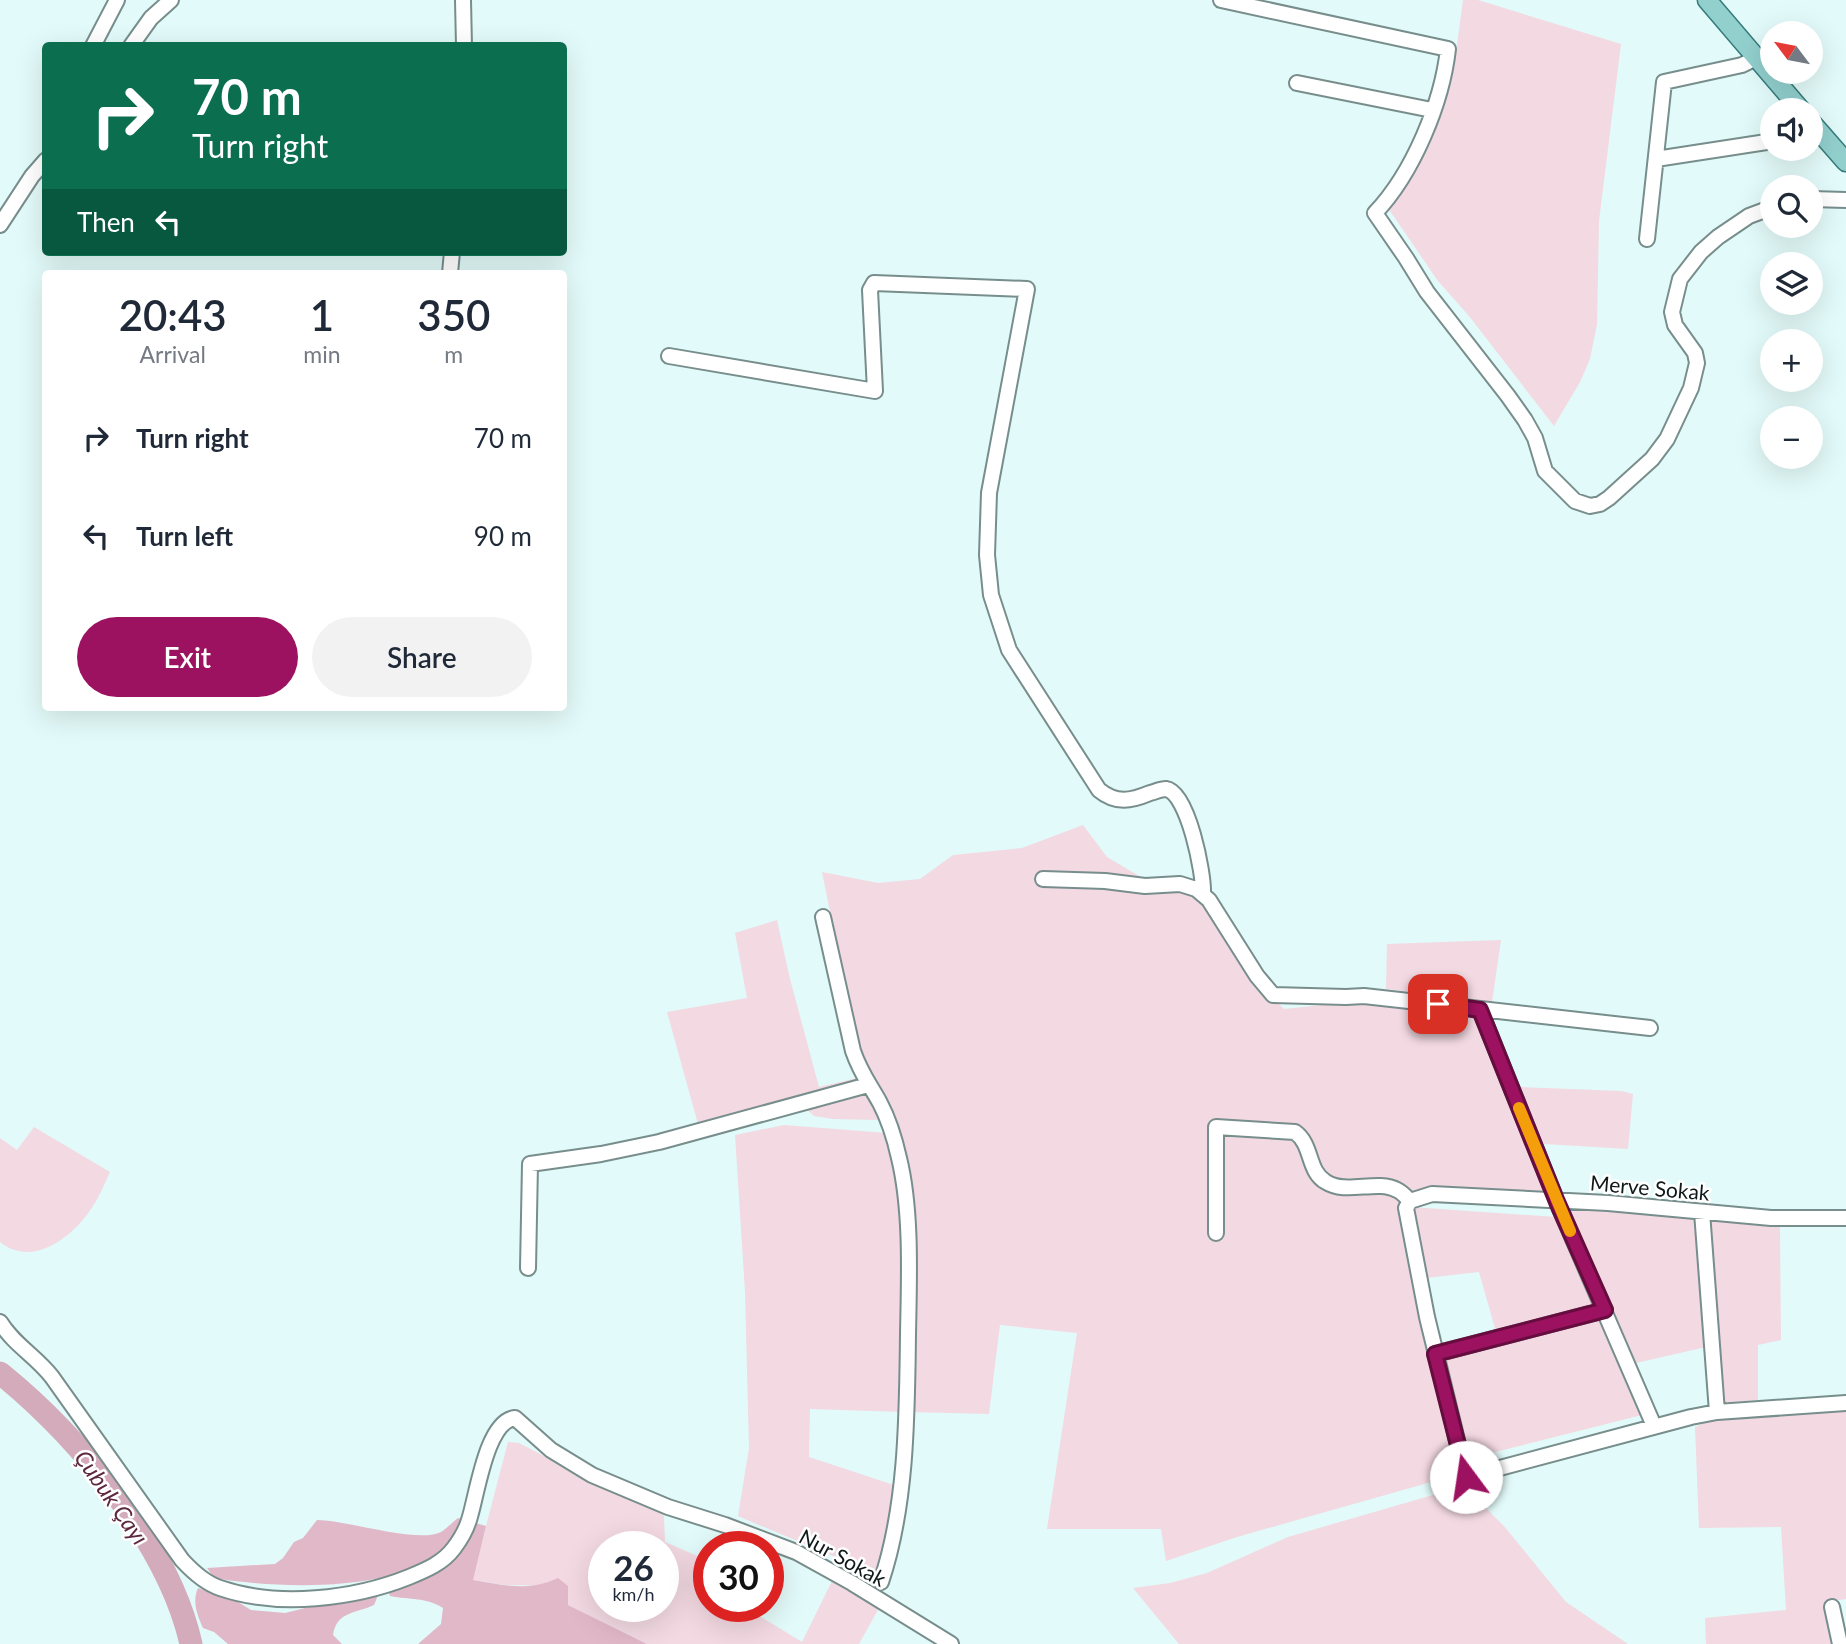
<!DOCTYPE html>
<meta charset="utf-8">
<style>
:root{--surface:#fff;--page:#f2f2f3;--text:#1f2937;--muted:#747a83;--accent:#9d1260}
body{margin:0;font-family:Lato,sans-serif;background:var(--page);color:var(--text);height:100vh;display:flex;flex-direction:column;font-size:26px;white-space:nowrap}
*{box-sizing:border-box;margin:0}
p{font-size:23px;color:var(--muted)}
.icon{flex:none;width:38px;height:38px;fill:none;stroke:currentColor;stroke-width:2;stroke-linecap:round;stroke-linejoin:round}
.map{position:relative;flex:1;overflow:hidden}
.sheet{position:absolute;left:42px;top:270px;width:525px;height:441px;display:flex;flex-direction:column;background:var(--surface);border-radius:7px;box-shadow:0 7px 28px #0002}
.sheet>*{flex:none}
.hud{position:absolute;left:42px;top:42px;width:525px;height:214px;border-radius:7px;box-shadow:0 7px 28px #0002;background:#0b6e4f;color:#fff;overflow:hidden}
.needle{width:46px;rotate:302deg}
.tools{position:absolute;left:1760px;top:21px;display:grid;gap:14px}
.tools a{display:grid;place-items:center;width:63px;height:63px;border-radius:50%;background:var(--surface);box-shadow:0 7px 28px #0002;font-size:35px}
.speed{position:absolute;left:588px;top:1531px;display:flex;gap:14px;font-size:35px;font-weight:700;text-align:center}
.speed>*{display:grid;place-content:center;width:91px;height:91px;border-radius:50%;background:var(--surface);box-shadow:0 7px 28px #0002;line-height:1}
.speed small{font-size:18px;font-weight:400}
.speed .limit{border:10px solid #d22;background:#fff;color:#111}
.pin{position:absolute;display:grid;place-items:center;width:60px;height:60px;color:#fff;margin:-30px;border-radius:14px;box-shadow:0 4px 10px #0006}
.me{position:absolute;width:77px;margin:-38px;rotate:346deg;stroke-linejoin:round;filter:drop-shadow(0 0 5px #0008)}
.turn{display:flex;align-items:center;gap:24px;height:147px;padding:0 35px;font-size:32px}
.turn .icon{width:91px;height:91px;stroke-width:2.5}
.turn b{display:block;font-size:49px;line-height:60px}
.then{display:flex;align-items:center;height:66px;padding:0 35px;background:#0003;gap:14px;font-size:26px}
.eta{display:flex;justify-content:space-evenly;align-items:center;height:119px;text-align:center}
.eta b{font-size:42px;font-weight:600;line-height:49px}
.action{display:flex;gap:14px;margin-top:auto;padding:14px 35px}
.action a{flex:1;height:80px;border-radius:42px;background:var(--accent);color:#fff;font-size:28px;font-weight:600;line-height:80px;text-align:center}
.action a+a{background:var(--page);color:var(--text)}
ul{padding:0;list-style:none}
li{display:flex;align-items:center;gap:21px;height:98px;padding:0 35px}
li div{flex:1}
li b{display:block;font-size:26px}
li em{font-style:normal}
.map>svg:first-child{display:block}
.green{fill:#f3d9e2;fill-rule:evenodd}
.forest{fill:#e1b8c8}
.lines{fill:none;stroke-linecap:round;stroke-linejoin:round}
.river{stroke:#d4abba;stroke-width:23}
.minor-casing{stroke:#778e8c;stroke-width:18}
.major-casing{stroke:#357b7a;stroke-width:21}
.minor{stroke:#fff;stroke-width:14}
.major{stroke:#92d0ce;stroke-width:18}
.route-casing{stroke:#660c3e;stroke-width:18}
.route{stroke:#9d1260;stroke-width:12}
.slow{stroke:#f59e0b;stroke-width:12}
.labels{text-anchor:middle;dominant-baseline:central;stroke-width:5;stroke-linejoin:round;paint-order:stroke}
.street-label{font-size:21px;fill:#0f1818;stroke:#fff}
.water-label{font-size:23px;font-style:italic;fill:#5d2940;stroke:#fff}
</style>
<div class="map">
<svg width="1846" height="1644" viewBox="0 0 1846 1644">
<rect width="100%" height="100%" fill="#e2faf9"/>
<!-- green -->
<path class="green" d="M 1463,0 L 1478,0 L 1621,44 L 1599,221 L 1597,324 L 1590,359 L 1580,382 L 1554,426 L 1469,316 L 1438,281 L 1388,208 L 1424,142 L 1457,45 Z
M 1083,825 L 1107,857 L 1151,883 L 1182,889 L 1198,898 L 1214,915 L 1259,984 L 1284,1009 L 1361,1001 L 1473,1015 L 1479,1018 L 1550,1198 L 1432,1190 C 1420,1191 1407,1192 1400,1202 L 1456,1475 L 1237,1537 L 1166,1561 L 1161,1529 L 1047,1529 L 1077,1333 L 1000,1325 L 989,1414 L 909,1412 L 902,1154 L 861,1065 L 822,872 L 878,883 L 920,879 L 953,855 L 1022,848 Z
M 777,920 L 790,979 L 819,1087 L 857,1078 L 881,1120 L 833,1119 L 814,1116 L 800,1103 L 698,1124 L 667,1012 L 747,998 L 735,933 Z
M 1501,940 L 1492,1002 L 1386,989 L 1387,944 Z
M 1520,1087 L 1622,1091 L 1633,1094 L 1628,1149 L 1544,1144 Z
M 784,1125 L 887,1133 L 899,1183 L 902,1232 L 905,1361 L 903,1412 L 810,1409 L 809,1457 L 897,1486 L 878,1575 L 738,1516 L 749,1448 L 745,1292 L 735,1135 Z
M 34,1127 L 110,1172 C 104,1185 98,1200 89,1212 C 69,1240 31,1267 0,1242 L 0,1138 L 17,1150 Z
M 1411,1207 L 1556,1217 L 1599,1307 L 1496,1332 L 1479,1272 L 1426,1278 Z
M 1566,1209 L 1698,1216 L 1706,1347 L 1636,1363 Z
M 1707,1219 L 1780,1227 L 1781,1340 L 1758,1345 L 1758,1400 L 1721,1403 Z
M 1599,1315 L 1642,1415 L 1464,1460 L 1443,1359 L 1557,1331 Z
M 1846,1409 L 1846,1599 L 1826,1602 L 1831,1644 L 1706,1644 L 1705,1618 L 1786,1610 L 1781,1527 L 1699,1528 L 1695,1427 L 1715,1418 Z
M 508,1442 L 519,1443 L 575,1472 L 657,1509 L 664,1516 L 665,1542 L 709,1561 L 709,1606 L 745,1607 L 802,1642 L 832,1581 L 879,1608 L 859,1644 L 647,1644 L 568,1605 L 568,1586 L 505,1585 L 472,1580 ZM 604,1547 L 663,1547 L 663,1606 L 604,1606 Z
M 1464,1486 L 1504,1526 L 1566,1602 L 1628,1644 L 1179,1644 L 1133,1588 L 1170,1583 L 1207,1573 L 1288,1537 Z"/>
<!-- forest -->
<path class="forest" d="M 458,1518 L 486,1526 L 473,1580 C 504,1585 528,1592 558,1578 L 568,1586 L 568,1605 L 647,1644 L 418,1644 L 441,1624 L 443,1608 C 426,1597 410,1600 390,1596 L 388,1590 L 414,1583 L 439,1571 L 458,1549 L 450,1548 C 394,1593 281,1589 214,1578 L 207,1568 L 275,1564 L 283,1558 L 294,1542 L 303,1538 L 317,1520 C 346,1520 419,1544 441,1532 C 447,1528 453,1522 458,1518 Z
M 198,1588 L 238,1602 L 251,1610 L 285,1613 L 374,1591 L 377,1598 L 374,1605 C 355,1614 337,1611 333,1635 L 342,1644 L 228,1644 L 214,1632 L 203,1628 C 197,1614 192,1602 198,1588 Z"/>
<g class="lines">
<!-- river -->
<path class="river" d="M 0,1373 C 78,1436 169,1545 191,1644"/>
<!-- minor casing -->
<g class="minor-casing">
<path id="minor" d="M 463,0 L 464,46
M 1221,0 L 1448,49 C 1442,103 1413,173 1375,213 L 1406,258 L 1427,292 L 1508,396 L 1525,420 L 1535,438 L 1545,471 L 1575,501 L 1590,506 L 1600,504 L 1609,498 L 1652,459 L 1667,439 L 1691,388 L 1697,363 L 1695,353 L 1675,325 L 1672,312 L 1680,279 L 1701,252 L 1718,237 L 1749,216 L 1773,207
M 93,46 L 117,0
M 131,46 L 151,18 L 171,0
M 1297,83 L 1432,110
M 1656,159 L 1773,141
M 1811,199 L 1846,200
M 0,225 L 32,176 L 46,160
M 1647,239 L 1664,82 L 1742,65 L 1756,58
M 450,273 L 452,252
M 669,356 L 875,391 L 870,290 L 874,283 L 1027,289 L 989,493 L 987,555 L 991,595 L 1009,650 L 1099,790 C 1116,804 1131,801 1150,793 C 1155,792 1160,789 1166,789 C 1188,792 1204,874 1203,893
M 1043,879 L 1105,881 L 1145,886 L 1180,884 L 1196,889 L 1209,900 L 1257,976 L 1273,995 L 1346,997 L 1364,996 L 1650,1028
M 823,917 L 853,1051 C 861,1074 869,1083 880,1103 C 889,1120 895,1140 899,1158 C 912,1211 909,1279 908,1334 C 907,1414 907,1505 881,1582
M 1480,1010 L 1557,1202 L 1654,1426
M 1410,1201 L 1406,1208 L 1427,1317 L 1466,1477 L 1691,1417 L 1717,1412 L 1846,1403
M 1410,1201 L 1432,1194 L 1608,1203 L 1771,1218 L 1846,1218
M 1702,1212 L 1717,1412
M 1216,1233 L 1216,1127 L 1295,1132 C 1313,1145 1307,1171 1326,1182 C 1346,1195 1377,1179 1397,1190 C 1402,1192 1406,1197 1410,1201
M 528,1268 L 530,1164 L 601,1154 L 659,1142 L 868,1085
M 0,1322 C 14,1345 36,1356 52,1377 L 182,1560 C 193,1572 205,1583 220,1588 C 278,1608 354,1599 409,1577 C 426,1570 443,1563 454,1548 C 460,1540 466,1530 469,1520 C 477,1496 486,1421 515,1418 L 551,1450 L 592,1475 L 668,1507 L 725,1525 L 796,1552 L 852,1583 L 951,1644
M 1435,1354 L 1605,1310
M 1832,1607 L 1840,1644"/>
</g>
<!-- major casing -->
<g class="major-casing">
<path id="major" d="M 1707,0 L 1801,110
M 1811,122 L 1846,162"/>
</g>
<!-- minor -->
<use href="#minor" class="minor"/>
<!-- major -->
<use href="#major" class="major"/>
</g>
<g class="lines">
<!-- route casing -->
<g class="route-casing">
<path id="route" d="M 1438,1004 L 1480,1010 L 1557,1202 L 1605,1310 L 1435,1354 L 1466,1477"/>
</g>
<!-- route -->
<use href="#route" class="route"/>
<!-- slow -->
<path class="slow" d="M 1519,1108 L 1570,1231"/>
</g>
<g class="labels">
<!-- street labels -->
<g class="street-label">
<text transform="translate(1650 1187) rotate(5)">Merve Sokak</text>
<text transform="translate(843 1557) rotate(29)">Nur Sokak</text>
</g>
<!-- water labels -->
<g class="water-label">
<text transform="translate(112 1497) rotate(55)">Çubuk Çayı</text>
</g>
</g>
</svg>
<div class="tools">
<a><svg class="needle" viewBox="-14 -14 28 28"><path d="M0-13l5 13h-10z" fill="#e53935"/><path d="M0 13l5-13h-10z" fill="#747a83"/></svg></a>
<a><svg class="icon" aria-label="sound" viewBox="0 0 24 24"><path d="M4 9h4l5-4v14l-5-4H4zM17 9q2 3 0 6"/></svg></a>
<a><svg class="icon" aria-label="search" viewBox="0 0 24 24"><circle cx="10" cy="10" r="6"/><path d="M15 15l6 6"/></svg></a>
<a><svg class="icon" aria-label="layers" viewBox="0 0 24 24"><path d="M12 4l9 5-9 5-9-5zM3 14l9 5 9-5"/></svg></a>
<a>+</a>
<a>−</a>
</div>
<div class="speed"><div>26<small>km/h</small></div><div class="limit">30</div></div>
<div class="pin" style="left:1438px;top:1004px;background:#d93025"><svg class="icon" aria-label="arrive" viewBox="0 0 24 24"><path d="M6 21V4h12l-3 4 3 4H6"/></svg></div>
<svg class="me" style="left:1466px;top:1477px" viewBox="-20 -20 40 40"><circle r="19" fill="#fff"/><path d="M0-13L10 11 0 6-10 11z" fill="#9d1260"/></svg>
<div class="hud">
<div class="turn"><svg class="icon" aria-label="right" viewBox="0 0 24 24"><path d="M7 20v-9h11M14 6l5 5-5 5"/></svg><div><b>70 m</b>Turn right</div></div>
<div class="then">Then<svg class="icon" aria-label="left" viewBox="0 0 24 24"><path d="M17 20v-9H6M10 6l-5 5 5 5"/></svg></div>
</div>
<section class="sheet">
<div class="eta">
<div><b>20:43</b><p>Arrival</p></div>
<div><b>1</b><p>min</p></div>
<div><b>350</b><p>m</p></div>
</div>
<ul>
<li><svg class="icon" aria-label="right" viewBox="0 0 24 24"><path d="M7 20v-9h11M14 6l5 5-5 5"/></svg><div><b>Turn right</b></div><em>70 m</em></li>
<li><svg class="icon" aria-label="left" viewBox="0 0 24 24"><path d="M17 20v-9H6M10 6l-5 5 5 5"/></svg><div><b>Turn left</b></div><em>90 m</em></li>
</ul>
<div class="action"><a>Exit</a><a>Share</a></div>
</section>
</div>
